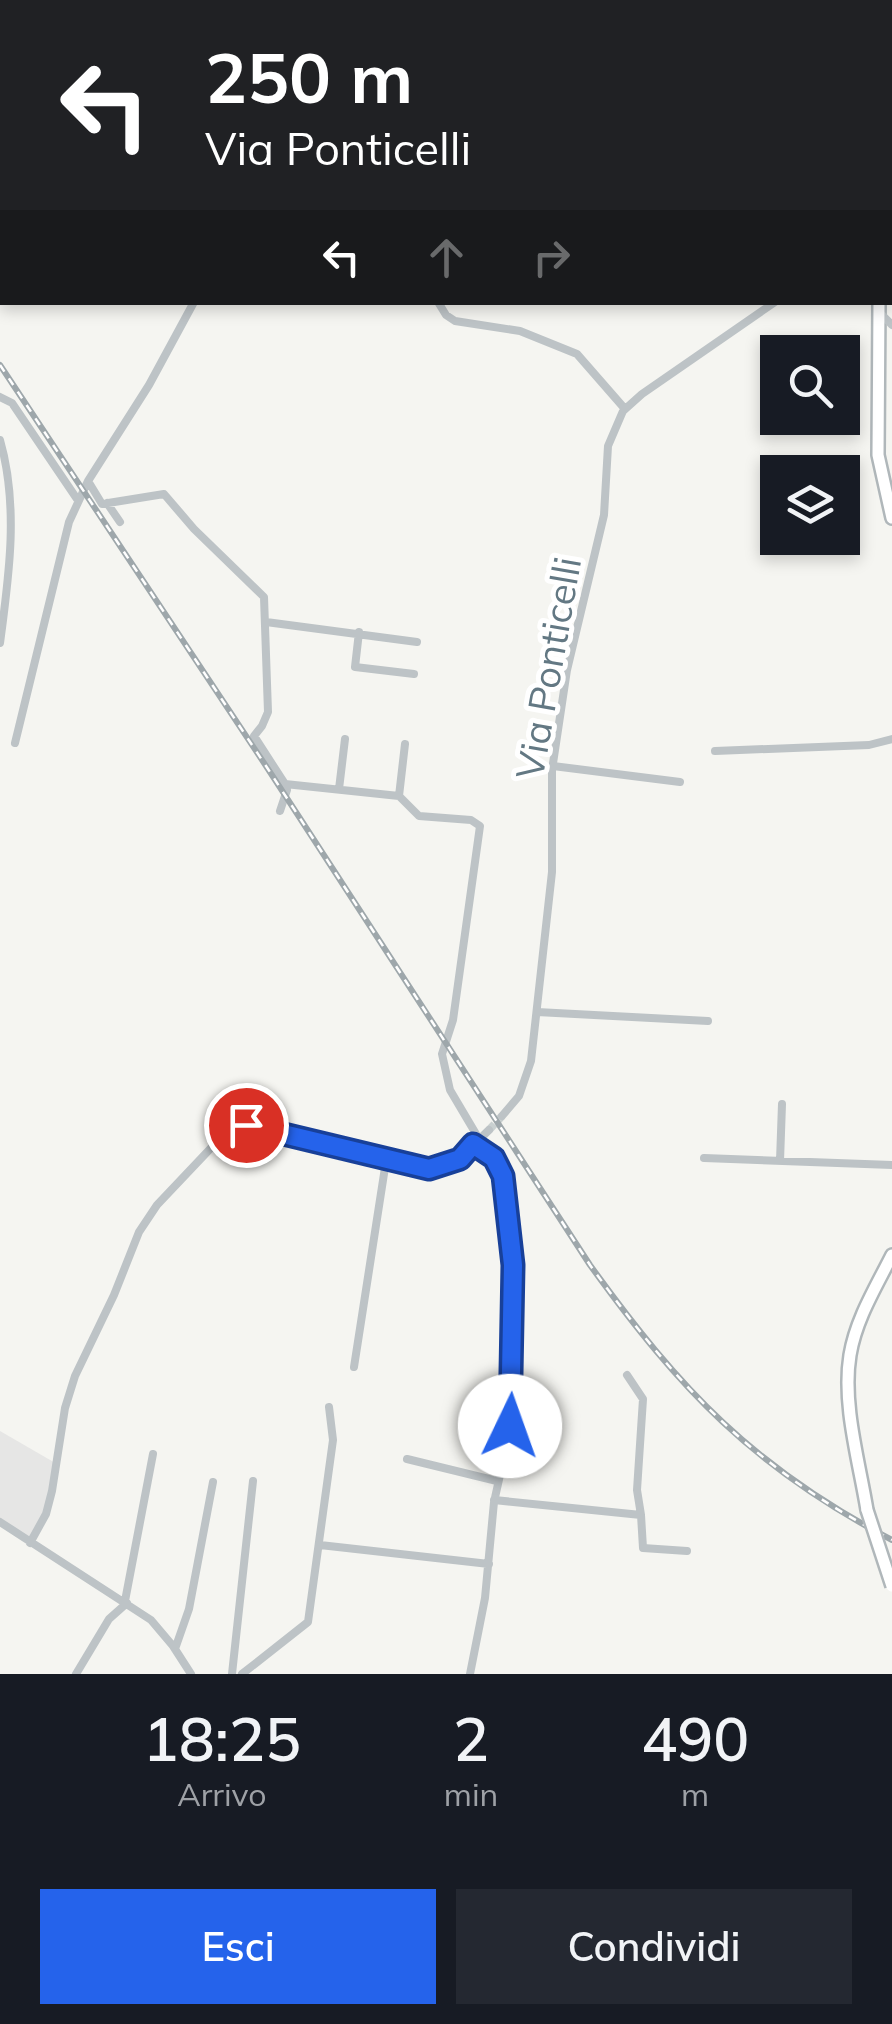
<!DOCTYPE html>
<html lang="it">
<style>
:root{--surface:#171b24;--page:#242831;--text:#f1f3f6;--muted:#9ea1a6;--accent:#2563eb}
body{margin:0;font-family:Mulish,sans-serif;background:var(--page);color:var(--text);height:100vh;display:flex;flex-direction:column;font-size:38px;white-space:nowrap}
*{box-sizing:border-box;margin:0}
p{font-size:32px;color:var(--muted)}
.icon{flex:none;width:55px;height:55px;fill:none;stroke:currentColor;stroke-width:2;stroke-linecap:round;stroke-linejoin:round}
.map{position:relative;height:1674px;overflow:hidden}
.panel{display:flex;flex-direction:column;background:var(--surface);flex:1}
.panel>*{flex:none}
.hud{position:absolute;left:0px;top:0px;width:892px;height:305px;box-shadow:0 5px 15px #0003;background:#202124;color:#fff;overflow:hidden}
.controls{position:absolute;left:760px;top:335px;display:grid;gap:20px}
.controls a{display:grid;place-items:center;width:100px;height:100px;border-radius:0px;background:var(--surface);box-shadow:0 5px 15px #0003;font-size:50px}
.pin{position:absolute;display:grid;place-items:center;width:85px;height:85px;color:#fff;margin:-42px;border:5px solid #fff;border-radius:50%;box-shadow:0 2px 10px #0007}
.me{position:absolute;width:110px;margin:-55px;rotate:3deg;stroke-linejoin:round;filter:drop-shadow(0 0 8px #0008)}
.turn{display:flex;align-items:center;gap:35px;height:210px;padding:0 40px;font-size:45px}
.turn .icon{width:130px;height:130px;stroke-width:2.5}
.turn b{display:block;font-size:70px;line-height:85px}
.lanes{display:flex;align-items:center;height:95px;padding:0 40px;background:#0003;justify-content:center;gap:50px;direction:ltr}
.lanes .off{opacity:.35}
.eta{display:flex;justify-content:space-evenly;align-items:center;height:170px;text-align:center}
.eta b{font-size:60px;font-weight:600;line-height:70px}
.primary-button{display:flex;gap:20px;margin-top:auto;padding:20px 40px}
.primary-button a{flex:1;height:115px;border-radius:0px;background:var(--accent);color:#fff;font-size:40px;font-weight:600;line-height:115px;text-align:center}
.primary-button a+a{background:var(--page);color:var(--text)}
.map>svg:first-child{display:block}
.built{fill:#e6e6e5}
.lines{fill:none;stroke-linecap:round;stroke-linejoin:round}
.stream{stroke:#b5c4c7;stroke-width:2.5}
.street-tunnel{stroke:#c9d0d0;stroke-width:8;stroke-dasharray:8 4;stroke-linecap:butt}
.secondary-casing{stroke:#b0b7ba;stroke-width:16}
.street{stroke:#bdc3c6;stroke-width:8}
.secondary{stroke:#fff;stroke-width:11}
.rail-casing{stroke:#9ea7ab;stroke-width:6}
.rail{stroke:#fff;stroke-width:2.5;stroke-dasharray:8;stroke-linecap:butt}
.secondary-bridge-casing{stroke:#b0b7ba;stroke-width:16;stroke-linecap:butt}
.secondary-bridge{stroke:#fff;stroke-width:11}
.route-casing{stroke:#184099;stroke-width:25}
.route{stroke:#2563eb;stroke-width:18}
.labels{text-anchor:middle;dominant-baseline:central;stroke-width:10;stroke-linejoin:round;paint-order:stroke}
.street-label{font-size:38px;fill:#637883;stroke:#fff}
</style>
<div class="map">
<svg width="892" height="1674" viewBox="0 0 892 1674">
<rect width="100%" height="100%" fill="#f5f5f1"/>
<!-- built -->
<path class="built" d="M 0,1431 L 57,1464 L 52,1491 L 30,1543 L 0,1521 Z"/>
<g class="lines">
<!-- stream -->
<path class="stream" d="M 726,0 L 726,2"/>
<!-- street-tunnel -->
<path class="street-tunnel" d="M 489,1130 L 502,1116"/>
<!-- secondary casing -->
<g class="secondary-casing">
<path id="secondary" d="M 641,0 L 645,2
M 890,83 L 892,83
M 879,302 L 878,455 L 892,518
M 867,1510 C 859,1461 842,1404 850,1355 C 856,1319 876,1287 892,1255"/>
</g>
<!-- street -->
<path class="street" d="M 380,2 L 381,0
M 717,2 L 717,0
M 870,2 L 871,0
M 0,43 L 2,55
M 194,302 L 149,385 L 88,481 L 102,504 L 164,494 L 194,529 L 264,597 L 268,712 L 262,726 L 254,736 L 285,784 L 399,796
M 438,302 L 446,315 L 455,321 L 520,331 L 577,354 L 625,409
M 881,314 L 892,325
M 0,397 L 12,403 L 77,499
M 0,440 C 19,506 9,576 0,643
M 107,503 L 120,522
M 266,622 L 417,642
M 359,632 L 355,667 L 414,674
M 15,743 L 69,522 L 88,481
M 715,751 L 869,745 L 892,739
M 553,766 L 680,782
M 339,789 L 345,739
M 399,796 L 419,816 L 471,820 L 480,826 L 453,1020 L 442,1054 L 450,1090 L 479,1139
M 399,796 L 405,744
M 280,811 L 287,790 L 285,784
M 537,1012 L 708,1021
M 502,1116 L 519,1096 L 531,1061 L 552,872 L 552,770 L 567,670 L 604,515 L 608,446 L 623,411 L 642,394 L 775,302
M 704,1158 L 892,1165
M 780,1161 L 782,1104
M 354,1367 L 386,1161
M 627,1375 L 643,1399 L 637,1490 L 641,1515
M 407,1459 L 497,1481
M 494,1500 L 641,1515 L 643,1548 L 687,1551
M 0,1522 L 151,1620 L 173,1646 L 191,1674
M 30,1543 L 46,1514 L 52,1491 L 65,1408 L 75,1376 L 114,1295 L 139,1232 L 157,1205 L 228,1130 L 247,1125 L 429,1169 L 459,1159 L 489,1130
M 320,1545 L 489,1564
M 125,1601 L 153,1454
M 175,1649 L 189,1609 L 213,1482
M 76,1674 L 109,1619 L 127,1603
M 232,1674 L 253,1481
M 242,1674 L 308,1622 L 333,1440 L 329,1407
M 470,1674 L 485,1598 L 494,1502 L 511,1426 L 514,1386 L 513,1265 L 503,1176 L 495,1158 L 473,1144"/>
<!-- secondary -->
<use href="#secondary" class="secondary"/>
<!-- rail casing -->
<g class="rail-casing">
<path id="rail" d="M 0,365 L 268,769 L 590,1265 C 680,1390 754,1468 892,1540"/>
</g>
<!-- rail -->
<use href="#rail" class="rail"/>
<!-- secondary-bridge casing -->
<g class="secondary-bridge-casing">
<path id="secondary-bridge" d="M 867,1510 L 892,1586"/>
</g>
<!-- secondary-bridge -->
<use href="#secondary-bridge" class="secondary-bridge"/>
</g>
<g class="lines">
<!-- route casing -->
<g class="route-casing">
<path id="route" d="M 246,1125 L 429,1169 L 460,1159 L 473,1144 L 494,1158 L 503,1176 L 513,1265 L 510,1426"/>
</g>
<!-- route -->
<use href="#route" class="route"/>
</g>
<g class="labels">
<!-- street labels -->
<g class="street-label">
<text transform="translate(548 668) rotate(-80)">Via Ponticelli</text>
</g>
</g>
</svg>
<div class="controls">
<a><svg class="icon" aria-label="search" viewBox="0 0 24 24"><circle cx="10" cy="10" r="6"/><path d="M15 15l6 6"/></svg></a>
<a><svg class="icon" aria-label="layers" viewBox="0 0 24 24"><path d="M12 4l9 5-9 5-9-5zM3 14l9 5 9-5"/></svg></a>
</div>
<div class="pin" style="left:246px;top:1125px;background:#d93025"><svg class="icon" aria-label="arrive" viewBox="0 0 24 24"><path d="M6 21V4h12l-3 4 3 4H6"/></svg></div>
<svg class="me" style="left:510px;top:1426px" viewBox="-20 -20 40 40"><circle r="19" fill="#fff"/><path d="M0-13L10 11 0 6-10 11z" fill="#2563eb"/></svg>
<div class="hud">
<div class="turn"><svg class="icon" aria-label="left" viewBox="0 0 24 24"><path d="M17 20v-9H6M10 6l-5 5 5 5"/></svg><div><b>250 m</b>Via Ponticelli</div></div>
<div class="lanes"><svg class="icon" aria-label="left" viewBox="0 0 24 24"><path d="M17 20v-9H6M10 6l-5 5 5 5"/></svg><svg class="icon off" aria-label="ahead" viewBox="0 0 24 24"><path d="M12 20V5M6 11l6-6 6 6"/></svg><svg class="icon off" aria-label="right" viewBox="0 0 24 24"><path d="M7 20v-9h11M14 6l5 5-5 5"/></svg></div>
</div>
</div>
<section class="panel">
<div class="eta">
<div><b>18:25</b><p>Arrivo</p></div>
<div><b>2</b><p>min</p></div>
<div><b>490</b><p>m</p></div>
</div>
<div class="primary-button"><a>Esci</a><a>Condividi</a></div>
</section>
